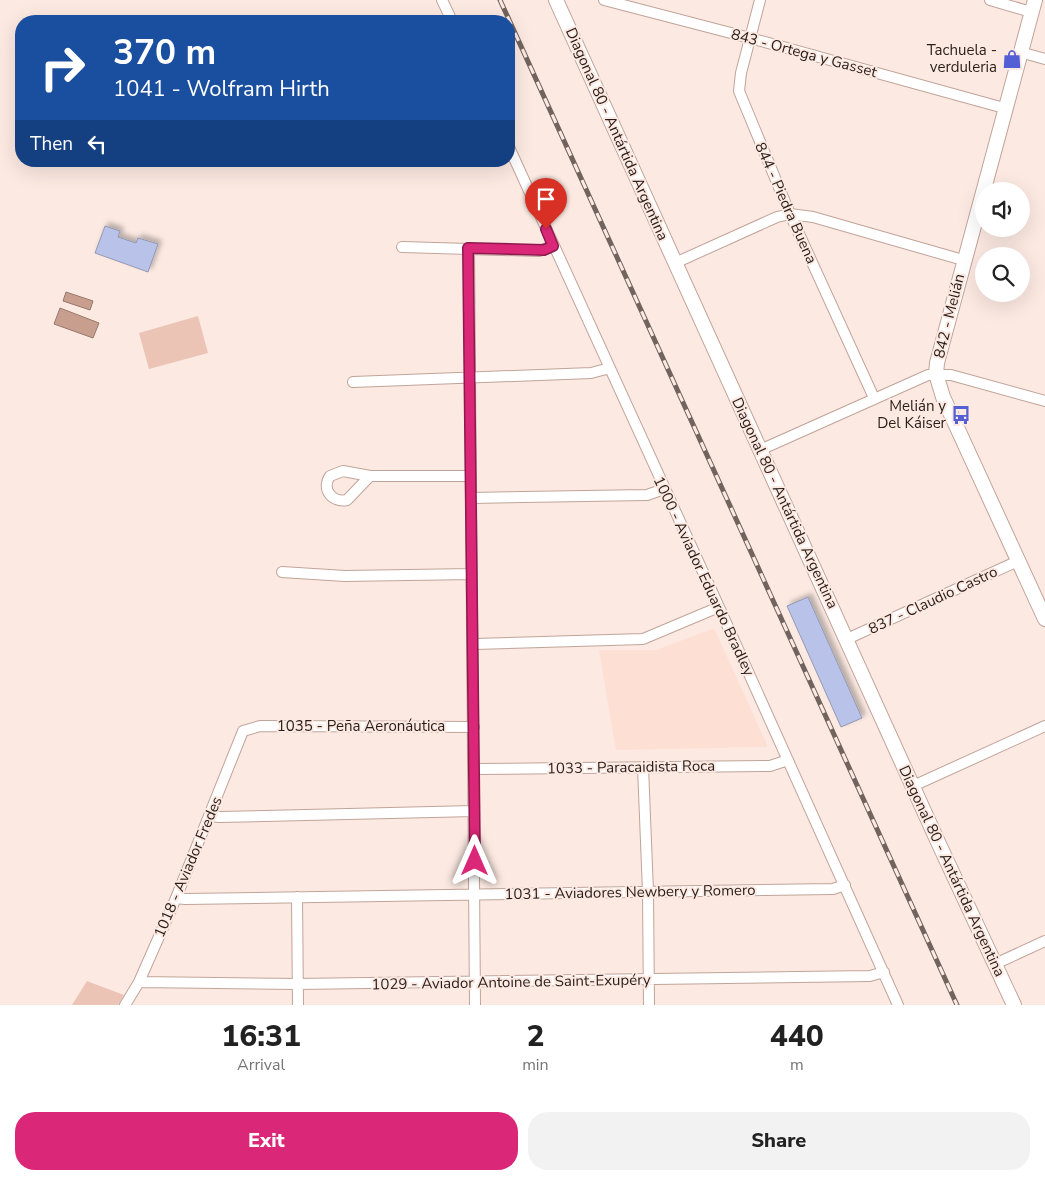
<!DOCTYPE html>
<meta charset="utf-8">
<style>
:root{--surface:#fff;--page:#f2f2f2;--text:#222;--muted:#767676;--accent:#db2777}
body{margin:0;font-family:"Nunito Sans",sans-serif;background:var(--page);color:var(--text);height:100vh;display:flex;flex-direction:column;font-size:19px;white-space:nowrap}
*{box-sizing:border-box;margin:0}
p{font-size:16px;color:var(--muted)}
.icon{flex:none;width:28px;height:28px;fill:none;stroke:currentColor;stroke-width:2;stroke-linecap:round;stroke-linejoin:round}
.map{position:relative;height:1005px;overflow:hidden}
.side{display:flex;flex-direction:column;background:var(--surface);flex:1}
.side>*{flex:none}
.banner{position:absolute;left:15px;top:15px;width:500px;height:152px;border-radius:20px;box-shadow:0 5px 20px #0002;background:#1a4fa0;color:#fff;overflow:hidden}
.controls{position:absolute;left:975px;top:182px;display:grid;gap:10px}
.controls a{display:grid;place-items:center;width:55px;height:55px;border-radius:50%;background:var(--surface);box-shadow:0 5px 20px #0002;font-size:25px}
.pin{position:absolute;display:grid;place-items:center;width:42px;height:42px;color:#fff;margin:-51px -21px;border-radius:50% 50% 50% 0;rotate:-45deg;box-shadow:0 0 5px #0007}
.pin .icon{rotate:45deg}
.me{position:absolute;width:55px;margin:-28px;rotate:0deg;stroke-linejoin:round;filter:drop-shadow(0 0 4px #0008)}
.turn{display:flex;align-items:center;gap:18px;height:105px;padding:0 15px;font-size:22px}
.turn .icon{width:65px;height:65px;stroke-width:2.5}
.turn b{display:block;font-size:35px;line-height:42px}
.then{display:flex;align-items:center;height:48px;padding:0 15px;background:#0003;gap:10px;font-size:19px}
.eta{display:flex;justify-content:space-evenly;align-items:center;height:85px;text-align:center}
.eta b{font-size:30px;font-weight:800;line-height:35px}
.action{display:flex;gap:10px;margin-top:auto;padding:10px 15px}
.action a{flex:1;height:58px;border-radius:20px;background:var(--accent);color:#fff;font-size:20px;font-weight:800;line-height:58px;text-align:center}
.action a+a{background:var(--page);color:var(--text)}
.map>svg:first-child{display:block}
.built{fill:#fedfd4}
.green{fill:#ebc4b5}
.water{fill:#c89f8f;stroke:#98786c}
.building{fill:#b9c2e8;stroke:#9399b2;filter:url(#shadow)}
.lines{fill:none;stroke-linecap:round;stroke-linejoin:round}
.street-casing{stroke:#c1a499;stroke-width:12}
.secondary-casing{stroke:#c1a499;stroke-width:16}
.street{stroke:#fff;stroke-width:10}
.secondary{stroke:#fff;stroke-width:14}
.rail-casing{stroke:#71635e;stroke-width:5}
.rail{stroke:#fce9e2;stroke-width:3;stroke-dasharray:9;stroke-linecap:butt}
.route-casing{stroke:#8e194d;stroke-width:12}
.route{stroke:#db2777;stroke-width:9}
.labels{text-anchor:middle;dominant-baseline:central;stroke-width:4;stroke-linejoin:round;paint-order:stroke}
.poi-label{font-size:15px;fill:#281d19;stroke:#fce9e2;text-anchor:end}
.street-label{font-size:15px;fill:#281d19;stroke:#fce9e2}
</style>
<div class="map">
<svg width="1045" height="1005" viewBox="0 0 1045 1005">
<defs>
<filter id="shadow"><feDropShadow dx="3.5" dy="-3.5" stdDeviation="2.5" flood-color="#0004"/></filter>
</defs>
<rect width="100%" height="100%" fill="#fce9e2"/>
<!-- built -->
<path class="built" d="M 712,629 L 715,630 L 767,745 L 766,747 L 616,750 L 599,650 L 656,650 Z"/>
<!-- green -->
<path class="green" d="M 198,316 L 208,353 L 149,369 L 139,333 Z
M 87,981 L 92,983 L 124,995 L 118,1005 L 72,1005 Z"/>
<!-- water -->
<path class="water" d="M 66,292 L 93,301 L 90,310 L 63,301 Z
M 60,308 L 99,323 L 93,338 L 54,324 Z"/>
<!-- building -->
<path class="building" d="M 105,226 L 120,231 L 118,237 L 136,243 L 138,238 L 158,244 L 148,272 L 95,253 Z
M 808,597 L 862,718 L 841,727 L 787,606 Z"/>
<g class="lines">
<!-- street casing -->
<g class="street-casing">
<path id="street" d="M 442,0 L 452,21
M 604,0 L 750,38 L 1004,108
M 760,0 L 741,73 L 739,91 L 790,214 L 874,398
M 990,0 L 1031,12
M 1020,52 L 1045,59
M 509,147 L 719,607 L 898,1005
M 402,247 L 539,251 L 553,246
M 469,248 L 475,1005
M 675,263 L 777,217 L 790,214 L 813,217 L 963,260
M 353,382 L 591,373 L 610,368
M 760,450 L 928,375 L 951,375 L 1045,401
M 370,476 L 347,500 C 332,503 321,489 330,476 L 343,471 L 370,476 L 470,476
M 471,498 L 647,495 L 664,489
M 282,572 L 345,576 L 472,574
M 847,639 L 1018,561
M 474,644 L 643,639 L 719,607
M 643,767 L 648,892 L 649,1005
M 474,769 L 770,766 L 788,760
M 913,786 L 1045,726
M 210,816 L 219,817 L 474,811
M 297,897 L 298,1005
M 176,898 L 185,899 L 833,889 L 845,885
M 995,964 L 1045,941
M 139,982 L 297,984 L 870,976 L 884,972
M 125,1005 L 139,982 L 176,898 L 243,731 L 260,726 L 474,727"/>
</g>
<!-- secondary casing -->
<g class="secondary-casing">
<path id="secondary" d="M 556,0 L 938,842 L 1014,1005
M 1035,0 L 937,363 L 936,374 L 943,397 L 1045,619"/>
</g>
<!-- street -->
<use href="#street" class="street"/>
<!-- secondary -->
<use href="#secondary" class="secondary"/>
<!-- rail casing -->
<g class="rail-casing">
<path id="rail" d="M 500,0 L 957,1005"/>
</g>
<!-- rail -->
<use href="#rail" class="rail"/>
</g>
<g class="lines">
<!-- route casing -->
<g class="route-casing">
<path id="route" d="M 475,861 L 468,248 L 544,250 L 553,246 L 546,229"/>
</g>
<!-- route -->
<use href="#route" class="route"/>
</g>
<!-- icons -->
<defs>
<g id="shop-bare" transform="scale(1.5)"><path d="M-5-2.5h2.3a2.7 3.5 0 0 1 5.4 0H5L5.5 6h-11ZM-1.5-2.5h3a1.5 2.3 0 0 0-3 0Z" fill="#555fd5" stroke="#fce9e2" stroke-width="2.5" paint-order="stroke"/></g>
<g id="bus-bare" transform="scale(1.5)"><path d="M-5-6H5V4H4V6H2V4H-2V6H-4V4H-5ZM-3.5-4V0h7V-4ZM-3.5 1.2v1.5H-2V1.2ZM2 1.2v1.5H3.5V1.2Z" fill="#555fd5" stroke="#fce9e2" stroke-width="2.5" paint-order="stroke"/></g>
</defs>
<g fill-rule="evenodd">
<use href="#shop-bare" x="1012" y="59"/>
<use href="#bus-bare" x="961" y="415"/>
</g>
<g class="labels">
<!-- poi labels -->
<g class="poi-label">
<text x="997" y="50">Tachuela -<tspan x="997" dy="17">verduleria</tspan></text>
<text x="946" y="406">Melián y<tspan x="946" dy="17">Del Káiser</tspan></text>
</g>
<!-- street labels -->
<g class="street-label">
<text transform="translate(804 53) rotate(15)">843 - Ortega y Gasset</text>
<text transform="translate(617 134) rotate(66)">Diagonal 80 - Antártida Argentina</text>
<text transform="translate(786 203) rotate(66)">844 - Piedra Buena</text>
<text transform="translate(949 316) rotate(-76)">842 - Melián</text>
<text transform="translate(785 503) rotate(65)">Diagonal 80 - Antártida Argentina</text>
<text transform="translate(704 576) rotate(65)">1000 - Aviador Eduardo Bradley</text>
<text transform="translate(933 600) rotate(-25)">837 - Claudio Castro</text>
<text x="361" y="726">1035 - Peña Aeronáutica</text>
<text transform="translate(631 767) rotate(-1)">1033 - Paracaidista Roca</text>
<text transform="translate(188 867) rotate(-67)">1018 - Aviador Fredes</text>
<text transform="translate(952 871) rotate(65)">Diagonal 80 - Antártida Argentina</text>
<text transform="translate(630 892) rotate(-1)">1031 - Aviadores Newbery y Romero</text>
<text transform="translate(511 982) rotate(-1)">1029 - Aviador Antoine de Saint-Exupéry</text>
</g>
</g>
</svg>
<div class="controls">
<a><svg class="icon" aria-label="sound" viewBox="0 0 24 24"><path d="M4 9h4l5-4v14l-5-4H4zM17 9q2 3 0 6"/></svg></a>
<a><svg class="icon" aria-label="search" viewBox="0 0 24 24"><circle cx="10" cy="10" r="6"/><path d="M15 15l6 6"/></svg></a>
</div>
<div class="pin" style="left:546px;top:229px;background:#d93025"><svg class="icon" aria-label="arrive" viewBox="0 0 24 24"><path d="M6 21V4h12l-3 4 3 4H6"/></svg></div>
<svg class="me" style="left:475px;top:861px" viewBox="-20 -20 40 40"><path d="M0-17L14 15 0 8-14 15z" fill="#db2777" stroke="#fff" stroke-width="4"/></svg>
<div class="banner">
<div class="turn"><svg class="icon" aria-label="right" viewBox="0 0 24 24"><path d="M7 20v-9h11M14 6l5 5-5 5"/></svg><div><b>370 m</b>1041 - Wolfram Hirth</div></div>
<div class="then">Then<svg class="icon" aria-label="left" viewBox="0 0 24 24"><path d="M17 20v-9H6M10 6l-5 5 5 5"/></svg></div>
</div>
</div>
<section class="side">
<div class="eta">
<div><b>16:31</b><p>Arrival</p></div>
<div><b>2</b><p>min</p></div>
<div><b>440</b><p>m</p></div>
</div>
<div class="action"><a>Exit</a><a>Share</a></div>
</section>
